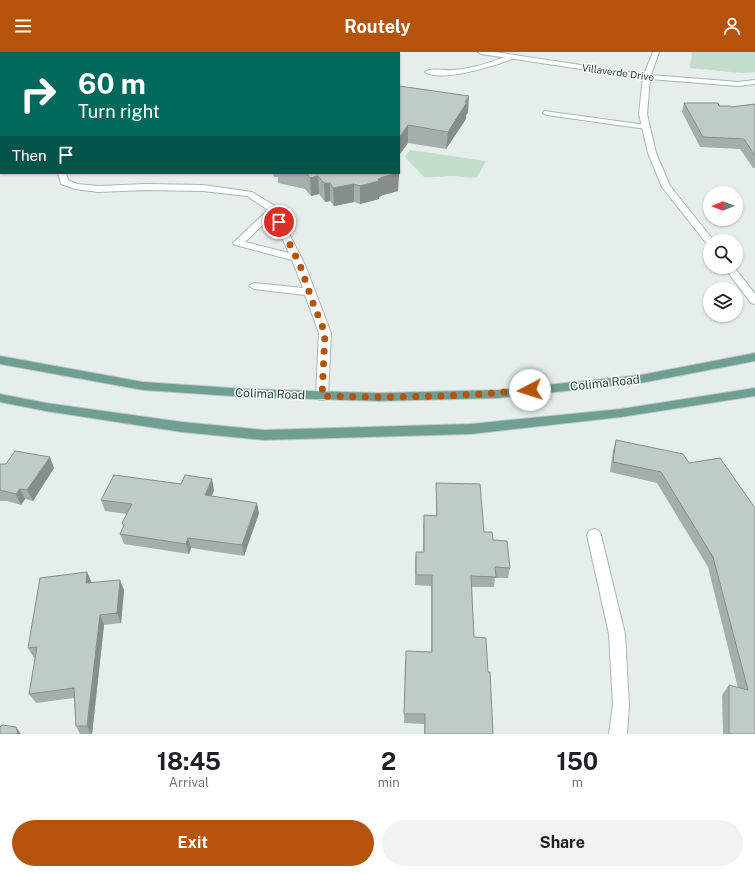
<!DOCTYPE html>
<style>
:root{--surface:#fff;--page:#f2f2f2;--text:#202124;--muted:#757577;--accent:#b45309}
body{margin:0;font-family:"Public Sans",sans-serif;background:var(--page);color:var(--text);height:100vh;display:flex;flex-direction:column;font-size:15px;white-space:nowrap}
*{box-sizing:border-box;margin:0}
p{font-size:13px;color:var(--muted)}
.icon{flex:none;width:22px;height:22px;fill:none;stroke:currentColor;stroke-width:2;stroke-linecap:round;stroke-linejoin:round}
.map{position:relative;height:682px;overflow:hidden}
.drawer{display:flex;flex-direction:column;background:var(--surface);flex:1}
.drawer>*{flex:none}
.hud{position:absolute;left:0px;top:0px;width:400px;height:122px;box-shadow:0 1px 3px #0004;background:#00695c;color:#fff;overflow:hidden}
.needle{width:26px;rotate:269deg}
.tools{position:absolute;left:703px;top:134px;display:grid;gap:8px}
.tools a{display:grid;place-items:center;width:40px;height:40px;border-radius:50%;background:var(--surface);box-shadow:0 1px 3px #0004;font-size:20px}
.pin{position:absolute;display:grid;place-items:center;width:34px;height:34px;color:#fff;margin:-17px;border:2px solid #fff;border-radius:50%;box-shadow:0 1px 4px #0007}
.me{position:absolute;width:44px;margin:-22px;rotate:265deg;stroke-linejoin:round;filter:drop-shadow(0 0 3px #0008)}
.turn{display:flex;align-items:center;gap:14px;height:84px;padding:0 12px;font-size:18px}
.turn .icon{width:52px;height:52px;stroke-width:2.5}
.turn b{display:block;font-size:28px;line-height:34px}
.then{display:flex;align-items:center;height:38px;padding:0 12px;background:#0003;gap:8px;font-size:15px}
.eta{display:flex;justify-content:space-evenly;align-items:center;height:68px;text-align:center}
.eta b{font-size:24px;font-weight:700;line-height:28px}
.primary-button{display:flex;gap:8px;margin-top:auto;padding:8px 12px}
.primary-button a{flex:1;height:46px;border-radius:24px;background:var(--accent);color:#fff;font-size:16px;font-weight:700;line-height:46px;text-align:center}
.primary-button a+a{background:var(--page);color:var(--text)}
header{display:flex;justify-content:space-between;align-items:center;height:52px;padding:0 12px;background:var(--accent);color:#fff;font-size:18px;font-weight:700}
.map>svg:first-child{display:block}
.green{fill:#c2ddc9}
.lines{fill:none;stroke-linecap:round;stroke-linejoin:round}
.service-casing{stroke:#a9b6b2;stroke-width:2}
.minor-casing{stroke:#a9b6b2;stroke-width:2}
.tertiary-casing{stroke:#a9b6b2;stroke-width:2}
.primary-casing{stroke:#c3c9c7;stroke-width:2}
.service{fill:#fff;fill-rule:evenodd}
.minor{fill:#fff;fill-rule:evenodd}
.tertiary{fill:#fff;fill-rule:evenodd}
.primary{fill:#6f9f93;fill-rule:evenodd}
.wall{fill:#a4afab}
.shaded-wall{fill:#868e8b}
.building{fill:#bfcbc7;stroke:#868e8b}
.route{stroke:#b45309;stroke-width:7;stroke-dasharray:0 12.6}
.labels{text-anchor:middle;dominant-baseline:central;stroke-width:3;stroke-linejoin:round;paint-order:stroke}
.far-street-label{font-size:10px;fill:#273f38;stroke:#f7faf9}
.street-label{font-size:12px;fill:#273f38;stroke:#f7faf9}
</style>
<header><svg class="icon" aria-label="menu" viewBox="0 0 24 24"><path d="M4 6h16M4 12h16M4 18h16"/></svg>Routely<svg class="icon" aria-label="person" viewBox="0 0 24 24"><circle cx="12" cy="8" r="4"/><path d="M4 21q1-7 8-7t8 7"/></svg></header>
<div class="map">
<svg width="755" height="682" viewBox="0 0 755 682">
<rect width="100%" height="100%" fill="#e6eeeb"/>
<!-- green -->
<path class="green" d="M 692,0 L 755,0 L 755,20 L 742,21 L 690,16 Z
M 410,98 L 486,109 L 477,125 C 468,127 461,124 452,124 C 442,124 434,126 424,125 L 405,105 Z"/>
<g class="lines">
<!-- service casing -->
<g class="service-casing">
<path id="service" d="M 512,3 L 514,4 L 514,6 C 498,13 440,31 425,20 C 431,15 445,19 453,18 C 475,17 492,9 512,3 Z
M 0,21 L 1,21 L 1,25 L 0,25 Z
M 544,59 L 646,73 L 650,75 L 646,77 L 547,63 L 543,61 Z
M 58,121 L 66,121 L 68,128 L 77,132 L 98,134 L 146,132 L 203,133 L 252,140 L 275,154 L 305,213 L 331,281 L 328,344 L 326,347 L 322,348 L 318,347 L 316,344 L 319,281 L 305,243 L 254,237 L 249,234 L 254,231 L 303,236 L 292,208 L 235,193 L 233,191 L 268,158 L 247,144 L 203,139 L 146,138 L 98,140 L 75,137 L 61,132 ZM 272,164 L 289,201 L 245,190 Z"/>
</g>
<!-- minor casing -->
<g class="minor-casing">
<path id="minor" d="M 478,0 L 495,0 L 647,23 L 651,25 L 647,27 L 481,2 Z
M 594,477 L 599,479 L 601,483 L 625,582 L 629,653 L 627,682 L 609,682 L 613,653 L 609,582 L 587,483 L 589,479 Z"/>
</g>
<!-- tertiary casing -->
<g class="tertiary-casing">
<path id="tertiary" d="M 653,0 L 659,0 L 651,23 L 738,30 L 755,28 L 755,32 L 738,34 L 650,27 L 647,62 L 656,101 L 670,134 L 714,189 L 710,189 L 710,193 L 707,192 L 662,135 L 648,101 L 639,62 L 643,25 Z
M 724,215 L 734,215 L 755,242 L 755,252 L 751,251 Z"/>
</g>
<!-- primary casing -->
<g class="primary-casing">
<path id="primary" d="M 755,301 L 755,309 L 641,331 L 498,346 L 380,349 L 247,345 L 143,338 L 0,312 L 0,304 L 143,330 L 247,337 L 380,341 L 498,338 L 641,323 Z
M 755,336 L 755,344 L 621,365 L 471,382 L 264,388 L 182,380 L 46,359 L 0,350 L 0,342 L 46,351 L 182,370 L 264,378 L 471,372 L 621,357 Z"/>
</g>
<!-- service -->
<use href="#service" class="service"/>
<!-- minor -->
<use href="#minor" class="minor"/>
<!-- tertiary -->
<use href="#tertiary" class="tertiary"/>
<!-- primary -->
<use href="#primary" class="primary"/>
</g>
<!-- wall -->
<path class="wall" d="M 399,34 L 468,61 L 466,63 L 466,67 L 446,97 L 408,91 L 399,103 Z
M 684,51 L 719,54 L 731,55 L 755,52 L 755,116 L 753,116 L 740,97 L 700,95 L 682,60 Z
M 273,121 L 399,121 L 398,139 L 383,143 L 379,145 L 379,147 L 360,152 L 354,150 L 334,154 L 330,149 L 325,150 L 319,142 L 311,144 L 305,137 L 278,131 L 278,125 L 274,125 Z
M 616,388 L 689,411 L 720,406 L 755,682 L 723,682 L 722,643 L 729,633 L 738,636 L 708,515 L 657,431 L 610,420 L 613,398 Z
M 0,412 L 54,416 L 33,449 L 25,447 L 21,453 L 7,449 L 0,449 Z
M 436,431 L 493,488 L 510,516 L 508,526 L 495,526 L 494,535 L 472,535 L 474,585 L 488,620 L 493,682 L 424,682 L 424,672 L 404,671 L 405,609 L 431,600 L 431,534 L 415,533 L 415,510 L 416,500 L 423,500 L 423,474 L 424,463 L 436,464 Z
M 214,438 L 212,444 L 259,461 L 244,504 L 191,496 L 189,502 L 124,492 L 120,482 L 123,474 L 122,471 L 127,462 L 105,459 L 101,448 Z
M 91,531 L 124,538 L 121,571 L 104,573 L 92,682 L 80,682 L 76,674 L 74,646 L 36,651 L 29,642 L 35,606 L 34,606 L 28,596 Z"/>
<!-- shaded-wall -->
<path class="shaded-wall" d="M 469,44 L 468,61 L 466,63 L 466,67 L 446,97 L 448,80 Z
M 408,73 L 408,91 L 399,103 L 399,86 Z
M 1,86 L 1,105 L 0,106 L 0,87 Z
M 386,121 L 399,121 L 398,139 L 383,143 L 379,145 L 379,147 L 360,152 L 360,134 L 378,127 Z
M 318,124 L 319,142 L 311,144 L 310,126 Z
M 324,131 L 330,131 L 330,149 L 325,150 Z
M 354,132 L 354,150 L 334,154 L 333,136 Z
M 50,405 L 54,416 L 33,449 L 27,438 Z
M 212,427 L 214,438 L 207,454 L 205,443 Z
M 20,437 L 25,447 L 21,453 L 16,442 Z
M 257,451 L 259,461 L 244,504 L 242,493 Z
M 188,486 L 191,496 L 189,502 L 186,492 Z
M 87,520 L 92,531 L 86,531 Z
M 120,528 L 124,538 L 121,571 L 117,561 Z
M 100,563 L 104,573 L 92,682 L 91,682 L 87,674 Z
M 16,675 L 21,682 L 18,682 Z"/>
<!-- building -->
<path class="building" d="M 399,34 L 469,44 L 465,50 L 467,50 L 448,80 L 408,73 L 399,86 Z
M 684,51 L 718,51 L 719,54 L 730,54 L 731,55 L 755,52 L 755,104 L 744,87 L 703,85 Z
M 0,57 L 1,57 L 1,86 L 0,87 Z
M 306,121 L 399,121 L 383,125 L 378,127 L 379,129 L 360,134 L 354,132 L 333,136 L 330,131 L 324,131 L 318,124 L 310,126 Z
M 616,388 L 683,402 L 689,411 L 720,406 L 755,456 L 755,682 L 732,682 L 729,681 L 729,633 L 748,638 L 713,505 L 661,420 L 613,410 Z
M 15,399 L 50,405 L 27,438 L 20,437 L 16,442 L 0,438 L 0,412 L 6,412 Z
M 114,423 L 181,432 L 185,423 L 212,427 L 205,443 L 257,451 L 242,493 L 188,486 L 186,492 L 120,482 L 124,473 L 122,471 L 132,452 L 101,448 Z
M 436,431 L 480,432 L 484,480 L 492,480 L 493,488 L 507,489 L 510,516 L 495,515 L 496,525 L 471,524 L 474,585 L 486,586 L 488,620 L 490,620 L 493,682 L 425,682 L 425,662 L 404,662 L 406,599 L 432,600 L 432,523 L 416,523 L 416,500 L 424,500 L 424,463 L 437,464 Z
M 87,520 L 86,531 L 120,528 L 117,561 L 100,563 L 87,674 L 76,674 L 74,636 L 29,642 L 37,595 L 28,596 L 40,526 Z
M 2,673 L 16,675 L 18,682 L 0,682 L 0,675 Z"/>
<g class="lines">
<!-- route -->
<path class="route" d="M 279,170 L 300,213 L 313,251 L 325,281 L 322,344 C 391,346 461,345 530,338"/>
</g>
<g class="labels">
<!-- far-street labels -->
<g class="far-street-label">
<text transform="translate(618 20) rotate(8)">Villaverde Drive</text>
</g>
<!-- street labels -->
<g class="street-label">
<text transform="translate(605 331) rotate(-6)">Colima Road</text>
<text transform="translate(270 342) rotate(2)">Colima Road</text>
</g>
</g>
</svg>
<div class="tools">
<a><svg class="needle" viewBox="-14 -14 28 28"><path d="M0-13l5 13h-10z" fill="#e53935"/><path d="M0 13l5-13h-10z" fill="#757577"/></svg></a>
<a><svg class="icon" aria-label="search" viewBox="0 0 24 24"><circle cx="10" cy="10" r="6"/><path d="M15 15l6 6"/></svg></a>
<a><svg class="icon" aria-label="layers" viewBox="0 0 24 24"><path d="M12 4l9 5-9 5-9-5zM3 14l9 5 9-5"/></svg></a>
</div>
<div class="pin" style="left:279px;top:170px;background:#d93025"><svg class="icon" aria-label="arrive" viewBox="0 0 24 24"><path d="M6 21V4h12l-3 4 3 4H6"/></svg></div>
<svg class="me" style="left:530px;top:338px" viewBox="-20 -20 40 40"><circle r="19" fill="#fff"/><path d="M0-13L10 11 0 6-10 11z" fill="#b45309"/></svg>
<div class="hud">
<div class="turn"><svg class="icon" aria-label="right" viewBox="0 0 24 24"><path d="M7 20v-9h11M14 6l5 5-5 5"/></svg><div><b>60 m</b>Turn right</div></div>
<div class="then">Then<svg class="icon" aria-label="arrive" viewBox="0 0 24 24"><path d="M6 21V4h12l-3 4 3 4H6"/></svg></div>
</div>
</div>
<section class="drawer">
<div class="eta">
<div><b>18:45</b><p>Arrival</p></div>
<div><b>2</b><p>min</p></div>
<div><b>150</b><p>m</p></div>
</div>
<div class="primary-button"><a>Exit</a><a>Share</a></div>
</section>
